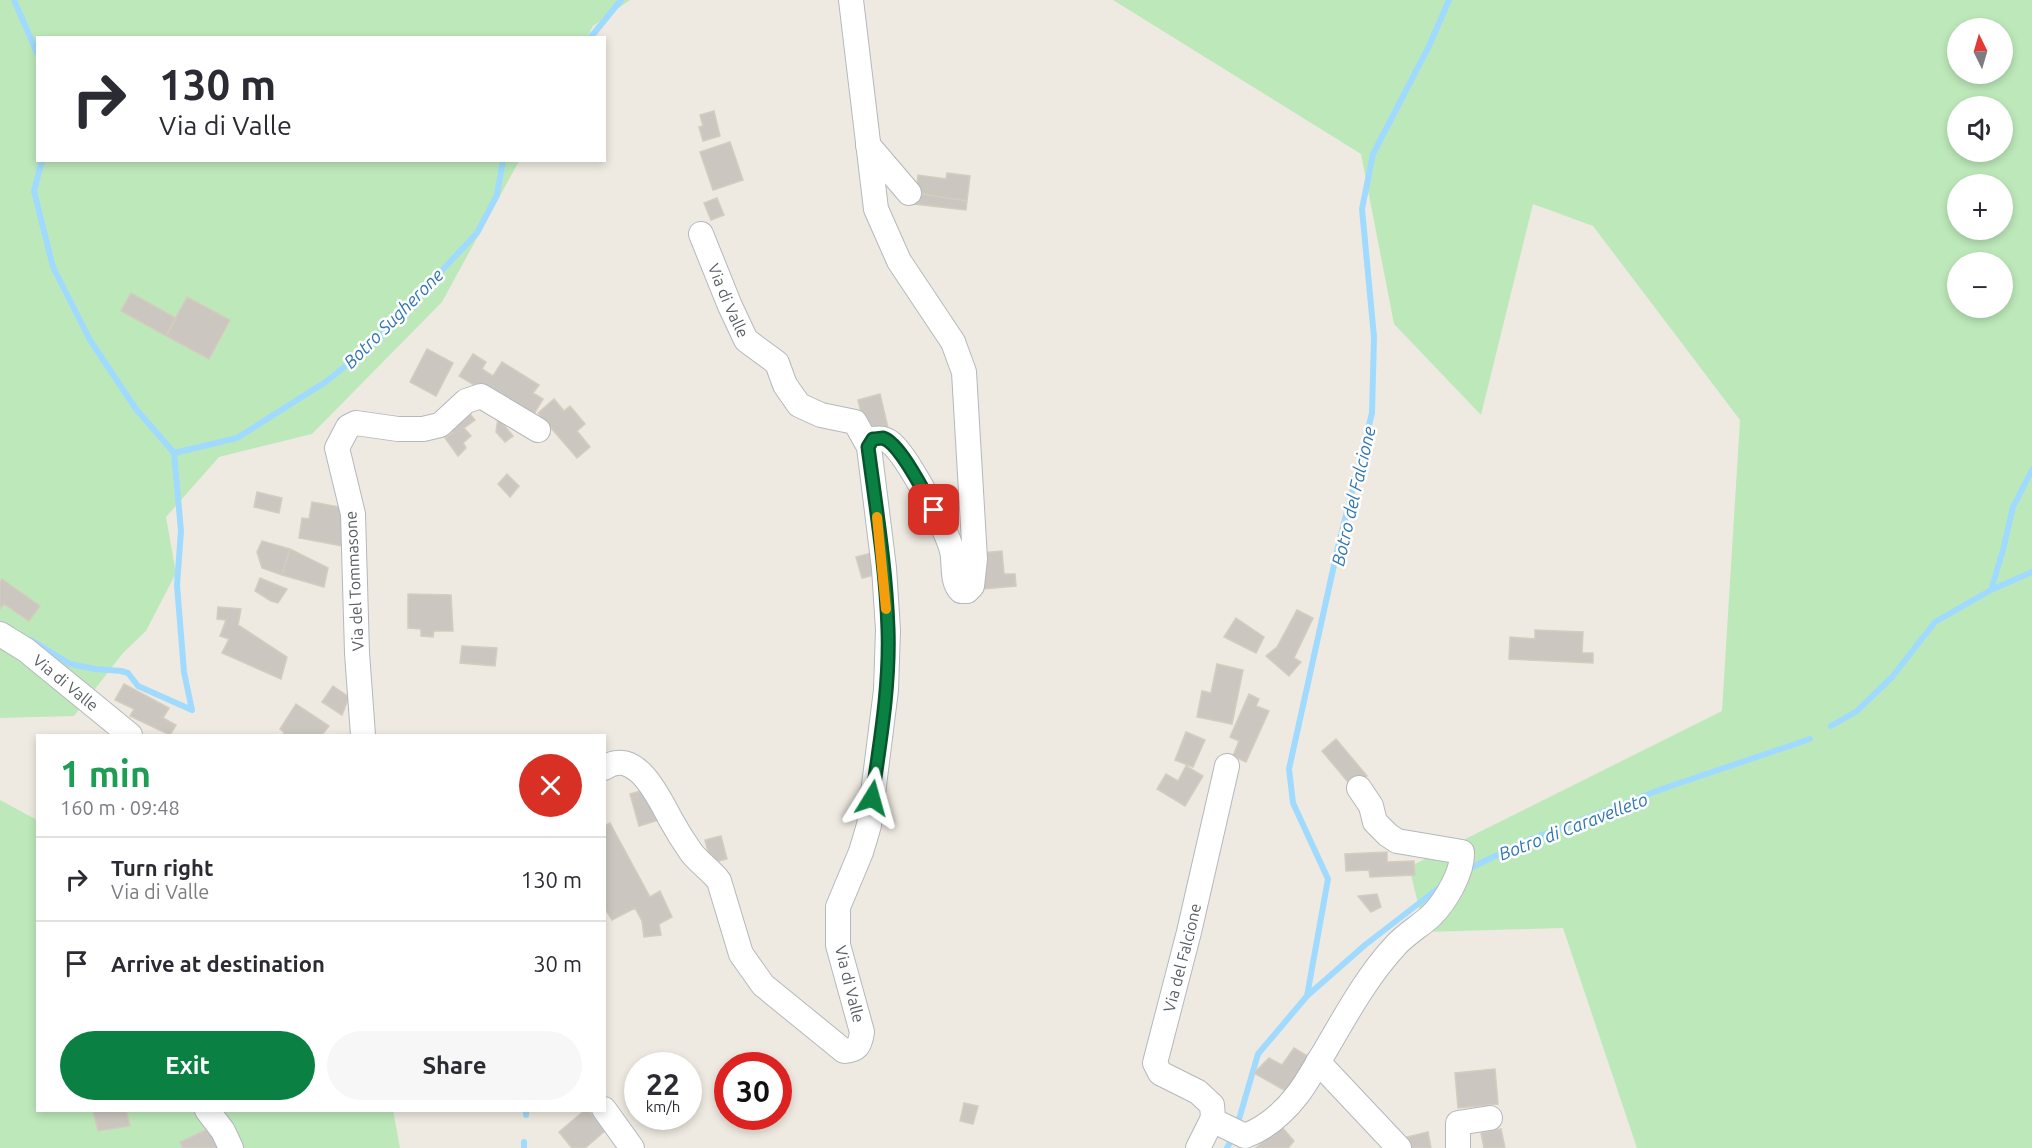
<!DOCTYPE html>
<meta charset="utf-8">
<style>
:root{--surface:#fff;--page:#f7f7f7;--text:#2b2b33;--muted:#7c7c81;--line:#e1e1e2;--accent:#0b8043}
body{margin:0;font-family:Ubuntu,sans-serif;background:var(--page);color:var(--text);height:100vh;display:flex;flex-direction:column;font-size:22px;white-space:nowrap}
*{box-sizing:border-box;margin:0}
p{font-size:20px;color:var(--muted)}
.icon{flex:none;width:33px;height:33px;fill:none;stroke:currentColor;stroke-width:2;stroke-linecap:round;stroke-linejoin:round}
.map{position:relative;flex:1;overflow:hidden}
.details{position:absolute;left:36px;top:734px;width:570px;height:378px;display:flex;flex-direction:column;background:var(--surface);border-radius:0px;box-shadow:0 3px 9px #0003}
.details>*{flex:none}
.banner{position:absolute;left:36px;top:36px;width:570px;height:126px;border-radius:0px;box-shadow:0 3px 9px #0003;background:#fff;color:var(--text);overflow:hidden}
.needle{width:39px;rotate:355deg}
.buttons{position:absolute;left:1947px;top:18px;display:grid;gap:12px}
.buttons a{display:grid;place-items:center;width:66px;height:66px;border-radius:50%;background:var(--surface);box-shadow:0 3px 9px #0003;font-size:30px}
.speed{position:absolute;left:624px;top:1052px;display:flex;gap:12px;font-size:30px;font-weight:700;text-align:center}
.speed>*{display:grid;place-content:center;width:78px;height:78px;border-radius:50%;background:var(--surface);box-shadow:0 3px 9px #0003;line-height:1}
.speed small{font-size:15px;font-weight:400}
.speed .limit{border:9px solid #d22;background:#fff;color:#111}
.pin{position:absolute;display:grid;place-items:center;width:51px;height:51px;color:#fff;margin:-26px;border-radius:12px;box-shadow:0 3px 9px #0006}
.me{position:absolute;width:66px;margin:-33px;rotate:8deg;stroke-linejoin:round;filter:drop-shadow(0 0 4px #0008)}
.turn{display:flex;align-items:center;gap:21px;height:126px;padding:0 24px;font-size:27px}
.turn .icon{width:78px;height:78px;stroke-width:2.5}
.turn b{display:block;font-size:42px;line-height:51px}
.round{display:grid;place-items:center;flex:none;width:63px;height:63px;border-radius:32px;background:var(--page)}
.headline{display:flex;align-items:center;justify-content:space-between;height:102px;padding:0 24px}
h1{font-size:36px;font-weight:700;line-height:45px;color:#1e9e55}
.button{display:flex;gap:12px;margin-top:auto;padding:12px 24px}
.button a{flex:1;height:69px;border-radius:36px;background:var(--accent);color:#fff;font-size:24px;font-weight:700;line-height:69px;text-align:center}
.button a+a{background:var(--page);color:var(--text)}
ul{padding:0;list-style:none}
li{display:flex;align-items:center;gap:18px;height:84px;padding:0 24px;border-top:2px solid var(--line)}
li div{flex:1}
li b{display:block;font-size:22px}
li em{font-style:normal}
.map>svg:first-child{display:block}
.green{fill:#bde9ba;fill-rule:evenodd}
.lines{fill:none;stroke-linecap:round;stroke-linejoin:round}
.stream{stroke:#a0dbff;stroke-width:6}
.building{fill:#cbc7c0;stroke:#d4ccbe;stroke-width:1.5}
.minor-casing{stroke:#b4b8bd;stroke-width:26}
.minor{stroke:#fff;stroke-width:24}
.route-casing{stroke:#07532c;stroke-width:15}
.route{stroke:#0b8043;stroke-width:10}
.slow{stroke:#f59e0b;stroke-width:10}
.labels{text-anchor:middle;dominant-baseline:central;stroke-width:5;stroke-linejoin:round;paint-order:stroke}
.street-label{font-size:16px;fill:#595e64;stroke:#fff}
.water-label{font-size:18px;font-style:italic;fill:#3077b2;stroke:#fff}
</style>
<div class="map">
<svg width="2032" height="1148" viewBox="0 0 2032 1148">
<rect width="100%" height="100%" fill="#eeeae1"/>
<!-- green -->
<path class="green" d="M 0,0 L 630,0 L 593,26 L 587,37 L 38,38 L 38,160 L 519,161 L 442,302 L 312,434 L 219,457 L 166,517 L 176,573 L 146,631 L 123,653 L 74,716 L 0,718 Z
M 1113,0 L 2032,0 L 2032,1148 L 1637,1148 L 1563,928 L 1425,932 L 1409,867 L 1722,711 L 1740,420 L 1593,226 L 1533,204 L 1481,415 L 1394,324 L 1361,154 ZM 1958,28 L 2002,28 L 2002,74 L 1958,74 ZM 1958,106 L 2002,106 L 2002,152 L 1958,152 ZM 1958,184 L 2002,184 L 2002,230 L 1958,230 ZM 1958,262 L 2002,262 L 2002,308 L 1958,308 Z
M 0,800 L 37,820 L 38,1110 L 393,1110 L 400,1148 L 0,1148 Z"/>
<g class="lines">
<!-- stream -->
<path class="stream" d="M 14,0 L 38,55
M 590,38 L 621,0
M 42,160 L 34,191 L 53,267 L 90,340 L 136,409 L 174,453
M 174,453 L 237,438 L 327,381 L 375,342 L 477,233 L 497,195 L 503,160
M 174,453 L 181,531 L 177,585 L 184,672 L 192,710
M 1991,590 L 2003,550 L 2013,507 L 2032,470
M 31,640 L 70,664 L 95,669 L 121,671 L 128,673 L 138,686 L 192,710
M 1831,726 L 1857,711 L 1892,677 L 1935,622 L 1991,590 L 2032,572
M 1466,870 L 1529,840 L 1662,789 L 1810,739
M 1307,996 L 1328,879 L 1293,803 L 1289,769 L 1338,547 L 1372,413 L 1374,337 L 1362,209 L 1373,154 L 1429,46 L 1449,0
M 526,1110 L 526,1115
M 1237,1126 L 1258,1054 L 1307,996 L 1365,945 L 1440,887
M 524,1148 L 524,1142
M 1227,1148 L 1234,1135"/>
</g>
<!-- building -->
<path class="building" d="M 714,111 L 720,136 L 703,141 L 699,127 L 703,126 L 700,115 Z
M 730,142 L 743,180 L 713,190 L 700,152 Z
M 947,173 L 970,176 L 967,201 L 916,193 L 918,175 L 946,179 Z
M 916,193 L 967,201 L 966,210 L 914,204 Z
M 717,198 L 724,215 L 711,220 L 704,203 Z
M 131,293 L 176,318 L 166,336 L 121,311 Z
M 187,297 L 230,320 L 209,359 L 166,336 Z
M 427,349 L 453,363 L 436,396 L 410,382 Z
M 473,354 L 486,362 L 482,369 L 493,376 L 502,362 L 539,385 L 533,393 L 543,399 L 531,419 L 459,376 Z
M 880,394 L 889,432 L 867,438 L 858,400 Z
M 554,399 L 564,411 L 570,406 L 585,424 L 577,431 L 590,447 L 577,458 L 538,413 Z
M 465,408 L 475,420 L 464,428 L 471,436 L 463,443 L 466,448 L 458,456 L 445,438 L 453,432 L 449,427 Z
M 498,418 L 513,436 L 505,442 L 496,432 Z
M 507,474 L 519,486 L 510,497 L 498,484 Z
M 257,492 L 282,498 L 279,513 L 254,507 Z
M 312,502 L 345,508 L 343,546 L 299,538 L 302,518 L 309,519 Z
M 262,541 L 290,549 L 282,575 L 262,568 L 257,552 Z
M 290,549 L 328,568 L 324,587 L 282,575 Z
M 1002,551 L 1004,574 L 1015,574 L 1016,586 L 984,589 L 981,553 Z
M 872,553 L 878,574 L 862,578 L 856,557 Z
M 260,578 L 287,589 L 278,603 L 271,601 L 255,591 Z
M 2,579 L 40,606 L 29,621 L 4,604 L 0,609 L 0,582 Z
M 408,594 L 451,595 L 453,631 L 434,631 L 433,637 L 421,636 L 421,629 L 408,628 Z
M 218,607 L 241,609 L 238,625 L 287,657 L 281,679 L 222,653 L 229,639 L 220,636 L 226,620 L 217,619 Z
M 1297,610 L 1313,618 L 1294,658 L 1301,662 L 1289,676 L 1266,656 L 1277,647 Z
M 1236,618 L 1264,637 L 1256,653 L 1224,637 Z
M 1535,630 L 1583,632 L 1582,653 L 1593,653 L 1593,663 L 1509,659 L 1510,637 L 1535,639 Z
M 462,646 L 497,648 L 495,666 L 460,663 Z
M 1217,664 L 1243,670 L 1232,724 L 1197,717 L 1202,691 L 1211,693 Z
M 124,684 L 169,708 L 163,718 L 176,725 L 170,735 L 130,716 L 134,709 L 115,700 Z
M 333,686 L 349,697 L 342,715 L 322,702 Z
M 1249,694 L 1259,699 L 1256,706 L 1269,711 L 1246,762 L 1233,756 L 1239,741 L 1230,737 Z
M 296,704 L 329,726 L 322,735 L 283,735 L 284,732 L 280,729 Z
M 1186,732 L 1205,740 L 1193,767 L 1175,760 Z
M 1336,739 L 1367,776 L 1353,788 L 1322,751 Z
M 1186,766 L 1203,776 L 1185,806 L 1157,789 L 1166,774 L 1178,781 Z
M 651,788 L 665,818 L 639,826 L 630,794 Z
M 610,823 L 650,897 L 660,891 L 672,917 L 659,924 L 661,935 L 644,937 L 642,921 L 635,908 L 612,920 L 604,907 L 604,826 Z
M 721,836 L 727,859 L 711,863 L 705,840 Z
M 1387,852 L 1387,862 L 1414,861 L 1415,875 L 1370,877 L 1369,870 L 1346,871 L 1345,854 Z
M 1377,894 L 1381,907 L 1371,912 L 1358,896 Z
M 1294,1048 L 1314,1060 L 1293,1095 L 1254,1073 L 1269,1058 L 1282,1065 Z
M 1495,1069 L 1498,1104 L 1458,1108 L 1455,1073 Z
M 964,1103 L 978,1106 L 973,1124 L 960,1121 Z
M 93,1110 L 126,1110 L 130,1126 L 98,1131 Z
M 585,1110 L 588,1110 L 605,1131 L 585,1148 L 572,1148 L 559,1132 Z
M 214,1126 L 226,1148 L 183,1148 L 180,1142 Z
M 1281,1126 L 1294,1141 L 1288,1148 L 1256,1148 Z
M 1501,1129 L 1505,1148 L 1484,1148 L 1481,1133 Z
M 1428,1132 L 1431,1148 L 1410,1148 L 1407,1137 Z"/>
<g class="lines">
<!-- minor casing -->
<g class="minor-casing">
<g id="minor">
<path d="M 868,145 L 909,193"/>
<path id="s1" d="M 701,234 L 730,306 L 746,340 L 777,363 L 785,385 L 799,405 L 821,415 L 855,422 L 869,447"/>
<path id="s2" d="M 0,634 L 26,650 L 130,735"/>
<path d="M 363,735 L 357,653 L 353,514 L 337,448 L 348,427 L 356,423 L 398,429 L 423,429 L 440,425 L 466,401 L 481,396 L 538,430"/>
<path d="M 604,768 C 636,746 659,798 671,820 C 677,831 684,842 691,852 C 699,863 711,870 719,881 L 741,954 L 763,985 L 844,1051 C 857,1050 860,1046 862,1032 L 838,945 L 838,907 L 861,852 L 869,825 L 886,690 L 888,630 L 884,568 L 869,447 L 873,439 C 880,438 885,438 891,443 C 907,456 947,530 952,551 C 955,563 951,582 961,591 L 967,591 L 972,586 L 975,559 L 964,372 L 953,342 L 899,261 L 876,209 L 851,0"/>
<path d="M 1318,1062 L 1399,1148"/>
<path d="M 604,1109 L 632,1148"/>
<path d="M 207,1110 L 223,1131 L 231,1148"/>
<path d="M 1212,1120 L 1245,1136 C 1266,1128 1285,1111 1298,1094 C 1308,1081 1316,1065 1325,1051 C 1346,1015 1367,976 1396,945 C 1406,934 1420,926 1431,916 C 1446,901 1463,872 1462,852 L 1397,841 L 1388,835 L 1375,822 L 1371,806 L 1359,788"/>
<path id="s3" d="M 1198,1148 L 1213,1118 L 1212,1105 L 1198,1092 L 1160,1073 L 1155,1063 L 1189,932 L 1227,766"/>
<path d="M 1458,1148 L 1458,1123 L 1490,1118"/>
</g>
</g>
<!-- minor -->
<use href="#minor" class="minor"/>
</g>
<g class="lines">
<!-- route casing -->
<g class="route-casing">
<path id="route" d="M 872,798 C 880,742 890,686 888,629 C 886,568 876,508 868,447 L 873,439 C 875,439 882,438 883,438 C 900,443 925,494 934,510"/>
</g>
<!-- route -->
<use href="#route" class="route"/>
<!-- slow -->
<path class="slow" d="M 877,517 L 886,609"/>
</g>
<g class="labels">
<!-- street labels -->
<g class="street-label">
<text stroke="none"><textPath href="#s1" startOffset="72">Via di Valle</textPath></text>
<text transform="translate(354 581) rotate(-93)">Via del Tommasone</text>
<text stroke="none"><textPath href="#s2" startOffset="82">Via di Valle</textPath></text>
<text stroke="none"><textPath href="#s3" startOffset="228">Via del Falcione</textPath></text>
<text transform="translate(850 984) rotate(76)">Via di Valle</text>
</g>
<!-- water labels -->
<g class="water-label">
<text transform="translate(393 318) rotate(-45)">Botro Sugherone</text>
<text transform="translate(1353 496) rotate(-77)">Botro del Falcione</text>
<text transform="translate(1573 826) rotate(-21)">Botro di Caravelleto</text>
</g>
</g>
</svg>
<div class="buttons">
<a><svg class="needle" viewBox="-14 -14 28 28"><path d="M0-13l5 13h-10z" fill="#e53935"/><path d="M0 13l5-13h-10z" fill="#7c7c81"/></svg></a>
<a><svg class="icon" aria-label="sound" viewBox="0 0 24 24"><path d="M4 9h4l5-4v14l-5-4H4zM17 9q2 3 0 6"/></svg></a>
<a>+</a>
<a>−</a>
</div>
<div class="speed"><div>22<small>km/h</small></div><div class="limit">30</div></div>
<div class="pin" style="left:934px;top:510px;background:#d93025"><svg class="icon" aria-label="arrive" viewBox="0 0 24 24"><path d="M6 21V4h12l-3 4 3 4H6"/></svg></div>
<svg class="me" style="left:872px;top:798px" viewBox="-20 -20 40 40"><path d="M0-17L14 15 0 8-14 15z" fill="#0b8043" stroke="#fff" stroke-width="4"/></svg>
<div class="banner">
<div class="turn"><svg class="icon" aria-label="right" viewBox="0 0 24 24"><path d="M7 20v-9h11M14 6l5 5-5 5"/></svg><div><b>130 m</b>Via di Valle</div></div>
</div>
<section class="details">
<div class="headline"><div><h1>1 min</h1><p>160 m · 09:48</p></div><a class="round" style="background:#d93025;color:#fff"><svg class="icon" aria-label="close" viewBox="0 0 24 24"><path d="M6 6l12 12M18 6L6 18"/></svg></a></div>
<ul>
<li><svg class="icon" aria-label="right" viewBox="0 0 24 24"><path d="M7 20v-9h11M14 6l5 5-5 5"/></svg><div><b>Turn right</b><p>Via di Valle</p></div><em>130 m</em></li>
<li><svg class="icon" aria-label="arrive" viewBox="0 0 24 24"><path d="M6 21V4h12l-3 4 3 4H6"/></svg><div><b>Arrive at destination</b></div><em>30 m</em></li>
</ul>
<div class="button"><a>Exit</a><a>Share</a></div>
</section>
</div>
